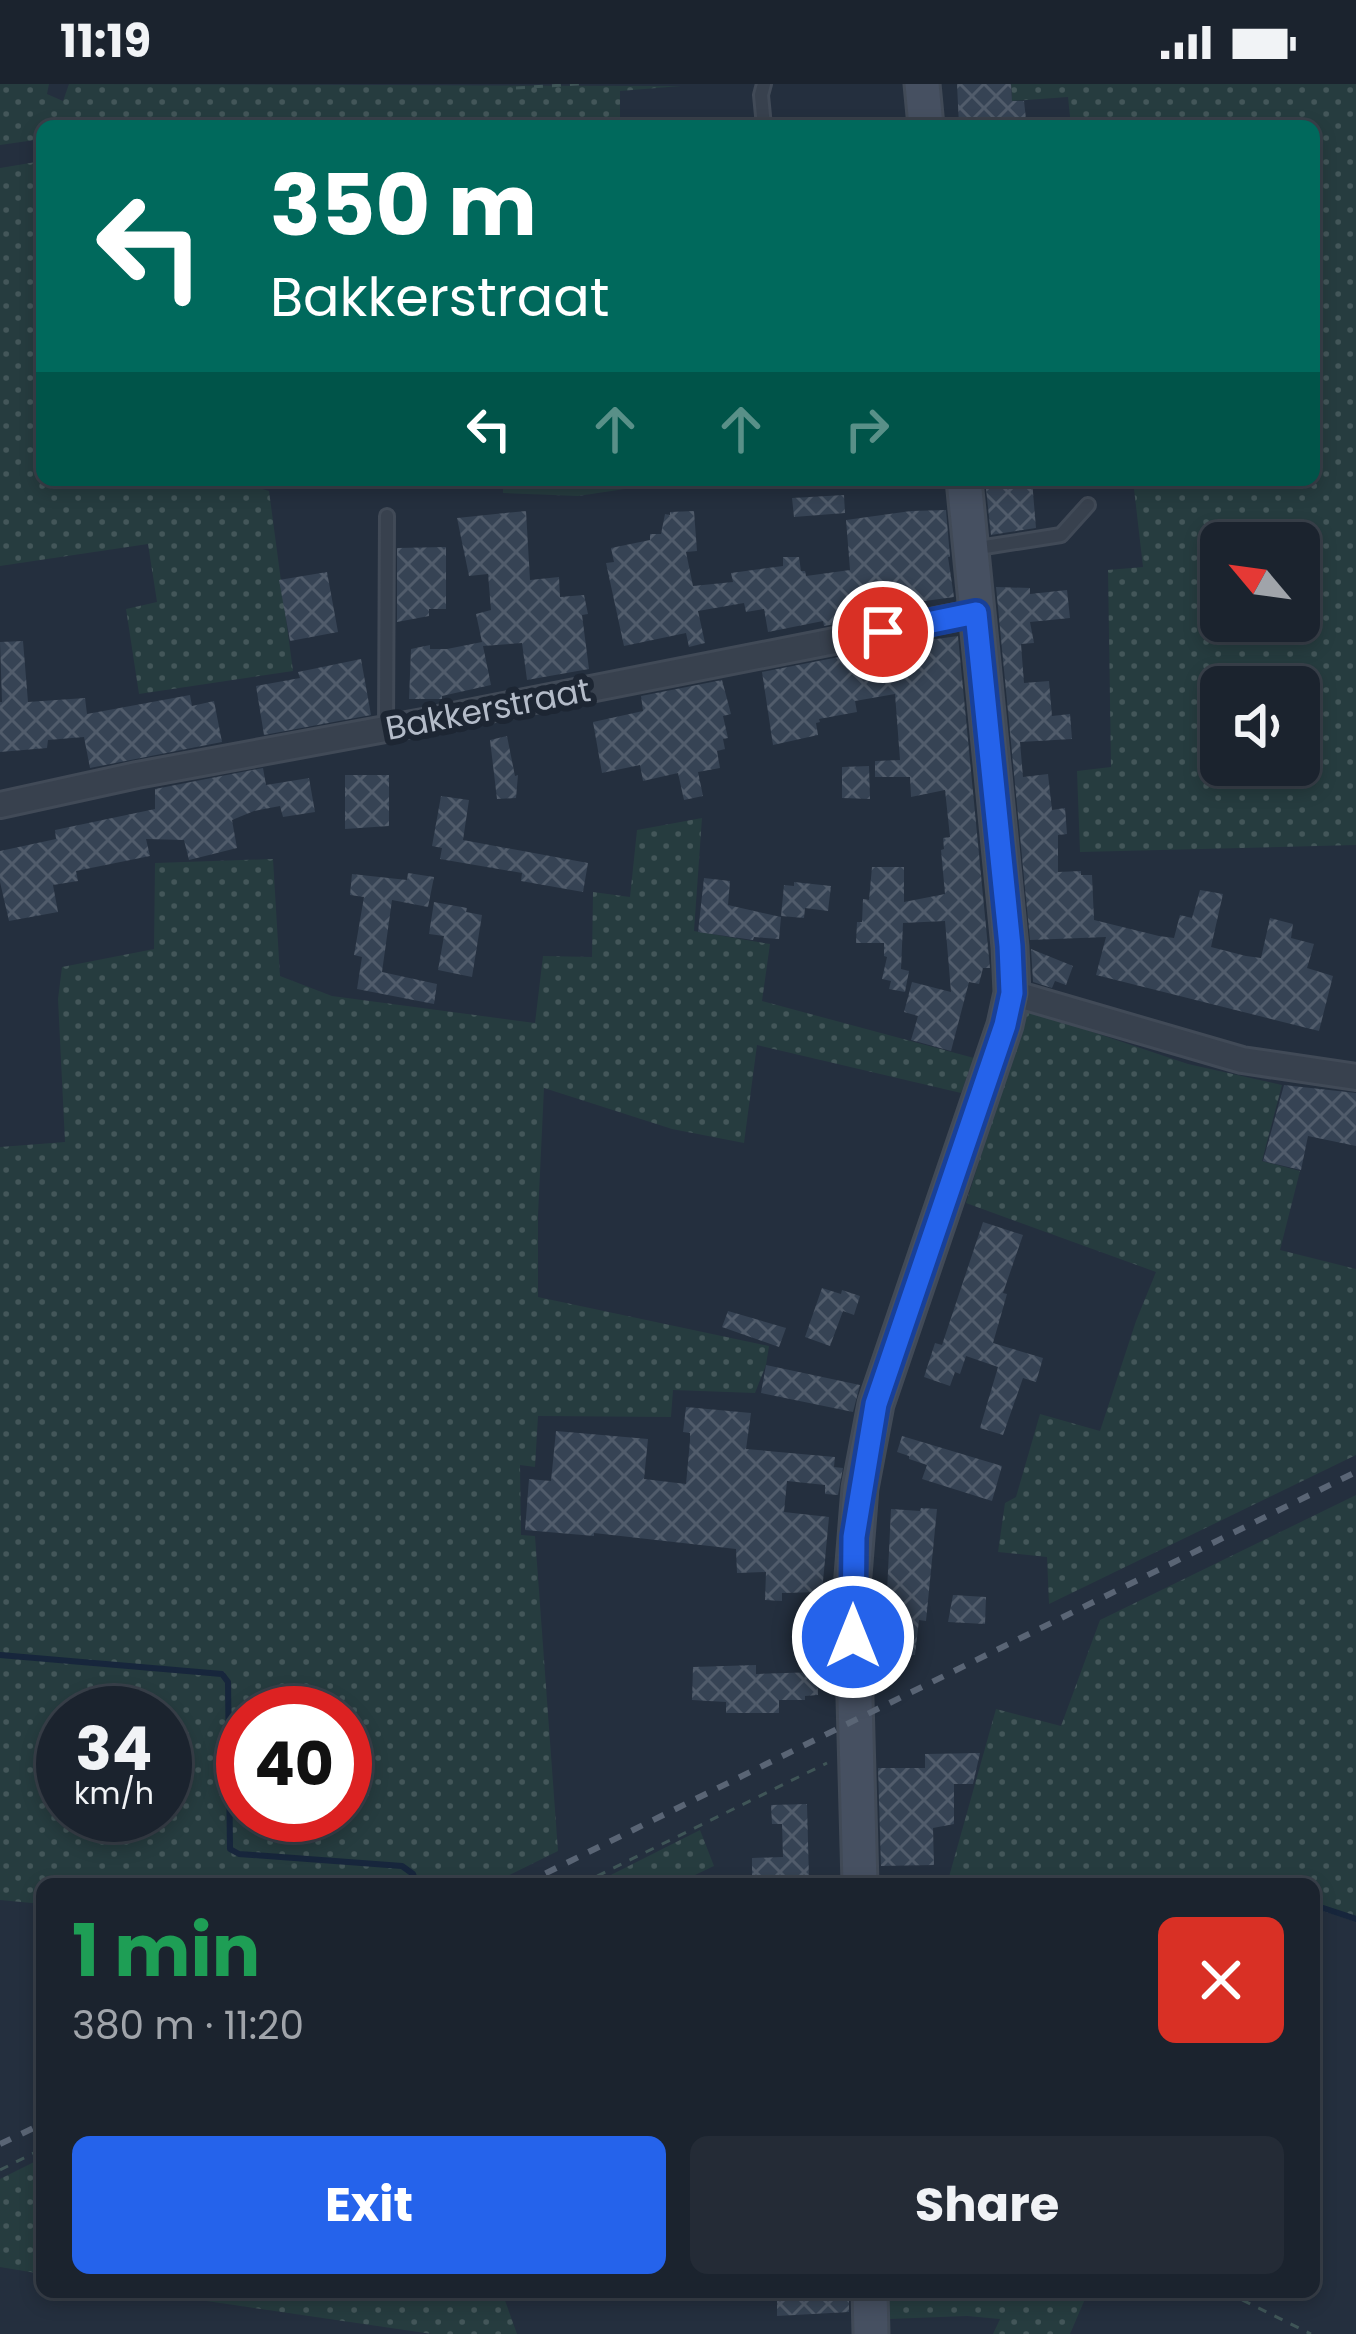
<!DOCTYPE html>
<meta charset="utf-8">
<style>
:root{--surface:#1b232e;--page:#242b36;--text:#f1f3f6;--muted:#a0a4aa;--line:#39404a;--accent:#2563eb}
body{margin:0;font-family:Poppins,sans-serif;background:var(--page);color:var(--text);height:100vh;display:flex;flex-direction:column;font-size:45px;white-space:nowrap}
*{box-sizing:border-box;margin:0}
p{font-size:39px;color:var(--muted)}
.icon{flex:none;width:66px;height:66px;fill:none;stroke:currentColor;stroke-width:2;stroke-linecap:round;stroke-linejoin:round}
.map{position:relative;flex:1;overflow:hidden}
.details{position:absolute;left:36px;top:1794px;width:1284px;height:420px;display:flex;flex-direction:column;background:var(--surface);border-radius:18px;box-shadow:0 6px 18px #0003,0 0 0 3px var(--line)}
.details>*{flex:none}
.top-card{position:absolute;left:36px;top:36px;width:1284px;height:366px;border-radius:18px;box-shadow:0 6px 18px #0003,0 0 0 3px var(--line);background:#00695c;color:#fff;overflow:hidden}
.needle{width:78px;rotate:299deg}
.tools{position:absolute;left:1200px;top:438px;display:grid;gap:24px}
.tools a{display:grid;place-items:center;width:120px;height:120px;border-radius:18px;background:var(--surface);box-shadow:0 6px 18px #0003,0 0 0 3px var(--line);font-size:60px}
.speed{position:absolute;left:36px;top:1602px;display:flex;gap:24px;font-size:60px;font-weight:700;text-align:center}
.speed>*{display:grid;place-content:center;width:156px;height:156px;border-radius:50%;background:var(--surface);box-shadow:0 6px 18px #0003,0 0 0 3px var(--line);line-height:1}
.speed small{font-size:30px;font-weight:400}
.speed .limit{border:18px solid #d22;background:#fff;color:#111}
.pin{position:absolute;display:grid;place-items:center;width:102px;height:102px;color:#fff;margin:-51px;border:6px solid #fff;border-radius:50%;box-shadow:0 3px 12px #0007}
.me{position:absolute;width:132px;margin:-66px;rotate:0deg;stroke-linejoin:round;filter:drop-shadow(0 0 9px #0008)}
.turn{display:flex;align-items:center;gap:42px;height:252px;padding:0 36px;font-size:54px}
.turn .icon{width:156px;height:156px;stroke-width:2.5}
.turn b{display:block;font-size:84px;line-height:102px}
.lanes{display:flex;align-items:center;height:114px;padding:0 36px;background:#0003;justify-content:center;gap:60px;direction:ltr}
.lanes .off{opacity:.35}
.round{display:grid;place-items:center;flex:none;width:126px;height:126px;border-radius:18px;background:var(--page)}
.headline{display:flex;align-items:center;justify-content:space-between;height:204px;padding:0 36px}
h1{font-size:72px;font-weight:700;line-height:90px;color:#1e9e55}
.primary-button{display:flex;gap:24px;margin-top:auto;padding:24px 36px}
.primary-button a{flex:1;height:138px;border-radius:18px;background:var(--accent);color:#fff;font-size:48px;font-weight:700;line-height:138px;text-align:center}
.primary-button a+a{background:var(--page);color:var(--text)}
.status{display:flex;justify-content:space-between;align-items:center;height:84px;padding:0 60px;background:var(--surface);direction:ltr}
.status svg{height:33px;fill:currentColor}
.map>svg:first-child{display:block}
.grass{fill:url(#grass-dots);fill-rule:evenodd}
.lines{fill:none;stroke-linecap:round;stroke-linejoin:round}
.stream{stroke:#17263c;stroke-width:6}
.building{fill:url(#building-cross-hatch)}
.lane-casing{stroke:#414a57;stroke-width:18}
.street-casing{stroke:#414a57;stroke-width:30}
.secondary-casing{stroke:#414a57;stroke-width:39}
.path{stroke:#3f5557;stroke-width:3;stroke-dasharray:9 9;stroke-linecap:butt}
.lane{stroke:#38414e;stroke-width:12}
.street{stroke:#38414e;stroke-width:24}
.secondary{stroke:#465061;stroke-width:33}
.rail{stroke:#5a6575;stroke-width:6;stroke-dasharray:12 12;stroke-linecap:butt}
.route-casing{stroke:#184099;stroke-width:30}
.route{stroke:#2563eb;stroke-width:21}
.labels{text-anchor:middle;dominant-baseline:central;stroke-width:12;stroke-linejoin:round;paint-order:stroke}
.street-label{font-size:33px;fill:#b4bcc9;stroke:#1d2633}
</style>
<div class="status"><b>11:19</b><svg viewBox="0 0 49 12"><path d="M0 12V9h3v3zM5 12V6h3v6zM10 12V3h3v9zM15 12V0h3v12zM26 1h20v11H26zM47 4h2v5h-2z"/></svg></div>
<div class="map">
<svg width="1356" height="2250" viewBox="0 0 1356 2250">
<defs>
<pattern id="grass-dots" width="8" height="8" patternUnits="userSpaceOnUse" patternTransform="scale(3)"><rect width="8" height="8" fill="#263c3f"/><path d="M2 2h.1M6 6h.1" fill="none" stroke="#435659" stroke-width="1.8" stroke-linecap="round"/></pattern>
<pattern id="building-cross-hatch" width="8" height="8" patternUnits="userSpaceOnUse" patternTransform="scale(3)"><rect width="8" height="8" fill="#364354"/><path d="M0 0l8 8M0 8l8-8" fill="none" stroke="#515c6b"/></pattern>
</defs>
<rect width="100%" height="100%" fill="#242f3e"/>
<!-- grass -->
<path class="grass" d="M 0,0 L 49,0 L 47,10 L 63,17 L 69,0 L 681,2 L 620,7 L 620,42 L 42,42 L 42,55 L 0,61 Z
M 1011,0 L 1356,0 L 1356,761 L 1080,768 L 1077,687 L 1111,683 L 1108,486 L 1143,483 L 1133,396 L 1314,396 L 1314,42 L 1071,42 L 1068,13 L 1012,17 ZM 1221,459 L 1299,459 L 1299,537 L 1221,537 ZM 1221,603 L 1299,603 L 1299,681 L 1221,681 Z
M 42,77 L 42,396 L 233,396 L 269,407 L 293,587 L 139,610 L 126,525 L 157,518 L 148,460 L 0,482 L 0,84 Z
M 503,396 L 685,396 L 578,412 L 503,409 Z
M 702,734 L 694,847 L 770,860 L 762,917 L 974,974 L 961,1009 L 757,961 L 744,1059 L 672,1045 L 544,1004 L 538,1131 L 538,1213 L 769,1262 L 766,1281 L 755,1309 L 673,1306 L 671,1333 L 538,1332 L 535,1383 L 520,1381 L 521,1451 L 535,1452 L 558,1767 L 491,1800 L 42,1800 L 42,1820 L 0,1816 L 0,1063 L 65,1058 L 58,915 L 62,883 L 154,865 L 155,779 L 273,775 L 280,892 L 332,912 L 535,939 L 543,872 L 592,873 L 593,808 L 630,813 L 637,746 ZM 63,1629 L 165,1629 L 165,1731 L 63,1731 ZM 243,1629 L 345,1629 L 345,1731 L 243,1731 Z
M 1027,926 L 1188,980 L 1282,1001 L 1262,1077 L 1300,1087 L 1280,1166 L 1356,1185 L 1356,1371 L 1049,1520 L 1047,1473 L 998,1468 L 1005,1419 L 1016,1413 L 1040,1330 L 1100,1347 L 1136,1237 L 1156,1188 L 966,1119 Z
M 1356,1411 L 1356,1838 L 1314,1824 L 1314,1800 L 947,1800 L 996,1625 L 1061,1642 L 1100,1536 Z
M 700,1746 L 714,1782 L 676,1800 L 593,1800 Z
M 42,2074 L 42,2190 L 0,2183 L 0,2095 Z
M 145,2208 L 502,2208 L 517,2250 L 432,2250 Z
M 888,2208 L 1088,2208 L 1070,2250 L 993,2250 L 1000,2235 L 967,2232 L 889,2235 Z"/>
<g class="lines">
<!-- stream -->
<path class="stream" d="M 0,1571 L 222,1590 L 228,1598 L 230,1765 L 239,1770 L 402,1782 L 413,1790 L 417,1800
M 1314,1821 L 1356,1835"/>
</g>
<!-- building -->
<path class="building" d="M 957,0 L 1011,0 L 1012,17 L 1024,17 L 1026,35 L 999,39 L 999,42 L 959,42 Z
M 985,396 L 1032,396 L 1036,444 L 991,451 Z
M 844,411 L 845,429 L 794,433 L 792,414 Z
M 946,426 L 950,473 L 948,473 L 954,513 L 845,528 L 847,538 L 824,542 L 823,537 L 768,548 L 764,525 L 746,528 L 744,519 L 698,527 L 705,559 L 689,563 L 686,549 L 624,562 L 606,479 L 614,478 L 611,464 L 650,456 L 650,450 L 661,450 L 665,430 L 670,431 L 670,428 L 694,427 L 697,467 L 686,468 L 693,502 L 733,498 L 731,489 L 783,482 L 783,473 L 799,473 L 801,487 L 805,487 L 806,492 L 850,486 L 846,436 L 911,427 Z
M 526,427 L 530,496 L 559,493 L 560,513 L 584,511 L 588,530 L 582,531 L 589,585 L 527,596 L 522,559 L 483,562 L 491,601 L 442,612 L 442,615 L 409,615 L 411,565 L 430,561 L 430,565 L 447,565 L 482,558 L 476,530 L 491,526 L 488,490 L 469,492 L 457,434 Z
M 446,463 L 446,525 L 429,525 L 429,532 L 397,538 L 397,464 Z
M 327,488 L 338,548 L 290,557 L 279,496 Z
M 996,503 L 1030,504 L 1030,510 L 1067,506 L 1070,534 L 1030,538 L 1034,559 L 1021,560 L 1024,599 L 1049,597 L 1052,632 L 1070,630 L 1072,655 L 1020,658 L 1023,693 L 1048,690 L 1052,726 L 1065,724 L 1067,750 L 1058,751 L 1058,788 L 1081,787 L 1081,791 L 1092,791 L 1094,836 L 1159,852 L 1174,854 L 1180,831 L 1192,834 L 1200,806 L 1223,810 L 1211,863 L 1246,872 L 1261,874 L 1270,834 L 1293,840 L 1291,854 L 1314,860 L 1307,884 L 1333,892 L 1319,947 L 1096,891 L 1106,853 L 1030,856 Z
M 958,552 L 990,884 L 983,884 L 979,900 L 969,898 L 951,967 L 911,956 L 918,932 L 904,928 L 912,898 L 951,908 L 945,837 L 903,839 L 901,885 L 909,887 L 905,908 L 889,905 L 891,897 L 882,895 L 887,873 L 884,872 L 884,859 L 856,859 L 857,838 L 862,838 L 863,815 L 869,816 L 872,783 L 904,783 L 904,818 L 945,810 L 941,766 L 944,765 L 943,754 L 950,753 L 945,706 L 911,713 L 910,693 L 875,693 L 875,677 L 900,676 L 895,610 L 855,617 L 857,628 L 819,635 L 820,638 L 816,639 L 818,651 L 773,661 L 762,588 L 890,563 L 922,564 L 922,557 Z
M 23,557 L 28,618 L 85,614 L 87,630 L 190,611 L 192,622 L 214,617 L 222,658 L 90,684 L 84,653 L 48,656 L 47,664 L 0,668 L 0,618 L 2,618 L 0,558 Z
M 361,575 L 371,631 L 264,651 L 256,602 L 300,594 L 298,588 Z
M 722,596 L 731,630 L 723,632 L 728,654 L 723,655 L 725,665 L 717,667 L 720,684 L 698,688 L 703,712 L 684,716 L 678,689 L 643,697 L 640,681 L 602,689 L 593,638 L 643,627 L 641,612 Z
M 507,652 L 515,692 L 518,691 L 516,714 L 497,715 L 490,656 Z
M 869,682 L 870,715 L 842,714 L 842,683 Z
M 263,684 L 266,701 L 309,694 L 315,728 L 283,733 L 280,722 L 254,727 L 232,736 L 237,764 L 189,776 L 184,756 L 146,755 L 150,772 L 76,787 L 78,797 L 53,801 L 58,828 L 9,837 L 0,798 L 0,767 L 56,755 L 55,746 L 155,725 L 155,705 Z
M 345,691 L 389,691 L 389,742 L 345,745 Z
M 441,712 L 469,716 L 463,756 L 588,779 L 583,808 L 521,797 L 522,789 L 440,775 L 442,764 L 432,762 Z
M 408,789 L 434,793 L 428,823 L 392,816 L 382,888 L 437,900 L 434,920 L 357,905 L 362,873 L 354,871 L 364,813 L 350,811 L 352,790 L 407,796 Z
M 704,794 L 730,797 L 728,821 L 781,833 L 779,855 L 754,853 L 753,856 L 698,848 Z
M 794,798 L 831,802 L 828,827 L 805,824 L 804,834 L 781,832 L 784,801 L 794,802 Z
M 434,818 L 467,824 L 466,828 L 482,831 L 472,893 L 438,886 L 444,852 L 429,850 Z
M 1031,865 L 1073,882 L 1066,901 L 1055,897 L 1052,904 L 1033,898 Z
M 1284,1001 L 1356,1009 L 1356,1062 L 1308,1052 L 1301,1086 L 1263,1077 Z
M 983,1138 L 1023,1151 L 1003,1209 L 1007,1210 L 993,1259 L 1043,1274 L 1036,1298 L 1023,1294 L 1003,1351 L 980,1344 L 998,1283 L 966,1272 L 960,1290 L 955,1288 L 950,1302 L 924,1293 L 935,1259 L 942,1261 Z
M 822,1204 L 841,1210 L 842,1206 L 860,1212 L 854,1231 L 843,1227 L 830,1262 L 805,1253 Z
M 728,1227 L 786,1244 L 779,1263 L 722,1243 Z
M 766,1281 L 860,1301 L 853,1328 L 761,1309 Z
M 686,1323 L 751,1329 L 746,1365 L 835,1373 L 834,1383 L 843,1384 L 838,1411 L 825,1410 L 825,1401 L 787,1397 L 784,1428 L 829,1433 L 822,1508 L 782,1509 L 782,1517 L 765,1516 L 766,1488 L 737,1489 L 736,1465 L 594,1449 L 594,1452 L 525,1446 L 529,1395 L 551,1397 L 556,1347 L 648,1355 L 644,1395 L 686,1400 L 690,1357 L 690,1349 L 683,1348 Z
M 902,1352 L 1002,1382 L 992,1417 L 922,1395 L 927,1381 L 909,1375 L 909,1372 L 897,1368 Z
M 921,1424 L 937,1425 L 926,1537 L 919,1536 L 915,1571 L 884,1570 L 891,1425 L 920,1427 Z
M 953,1511 L 986,1513 L 985,1540 L 948,1538 Z
M 756,1581 L 756,1590 L 817,1588 L 818,1611 L 805,1612 L 805,1616 L 779,1616 L 779,1629 L 726,1629 L 726,1618 L 692,1616 L 693,1583 Z
M 980,1669 L 973,1700 L 954,1700 L 954,1740 L 933,1744 L 934,1781 L 881,1782 L 878,1684 L 925,1684 L 925,1670 Z
M 807,1720 L 809,1795 L 792,1795 L 792,1800 L 752,1800 L 752,1774 L 783,1773 L 782,1740 L 772,1740 L 771,1721 Z
M 777,2208 L 849,2208 L 849,2228 L 777,2232 Z"/>
<g class="lines">
<!-- lane casing -->
<g class="lane-casing">
<path id="lane" d="M 764,42 L 761,11 L 764,0
M 972,465 L 1061,451 L 1088,421
M 386,644 L 387,432"/>
</g>
<!-- street casing -->
<g class="street-casing">
<path id="street" d="M 0,721 L 137,691 L 423,638 L 976,529
M 1012,909 L 1242,976 L 1356,993"/>
</g>
<!-- secondary casing -->
<g class="secondary-casing">
<path id="secondary" d="M 922,0 L 926,42
M 860,1800 L 852,1504 L 860,1404 L 876,1320 L 1005,941 L 1012,909 L 1010,863 L 964,396
M 870,2208 L 871,2250"/>
</g>
<!-- path -->
<path class="path" d="M 516,4 L 579,0
M 581,1800 L 827,1679
M 0,2086 L 42,2065
M 1226,2208 L 1311,2250"/>
<!-- lane -->
<use href="#lane" class="lane"/>
<!-- street -->
<use href="#street" class="street"/>
<!-- secondary -->
<use href="#secondary" class="secondary"/>
<!-- rail -->
<path class="rail" d="M 524,1800 L 1356,1388
M 0,2060 L 42,2040"/>
</g>
<g class="lines">
<!-- route casing -->
<g class="route-casing">
<path id="route" d="M 853,1553 L 854,1453 L 876,1320 L 1005,941 L 1012,909 L 1010,862 L 976,529 L 883,548"/>
</g>
<!-- route -->
<use href="#route" class="route"/>
</g>
<g class="labels">
<!-- street labels -->
<g class="street-label">
<text transform="translate(488 625) rotate(-11)">Bakkerstraat</text>
</g>
</g>
</svg>
<div class="tools">
<a><svg class="needle" viewBox="-14 -14 28 28"><path d="M0-13l5 13h-10z" fill="#e53935"/><path d="M0 13l5-13h-10z" fill="#a0a4aa"/></svg></a>
<a><svg class="icon" aria-label="sound" viewBox="0 0 24 24"><path d="M4 9h4l5-4v14l-5-4H4zM17 9q2 3 0 6"/></svg></a>
</div>
<div class="speed"><div>34<small>km/h</small></div><div class="limit">40</div></div>
<div class="pin" style="left:883px;top:548px;background:#d93025"><svg class="icon" aria-label="arrive" viewBox="0 0 24 24"><path d="M6 21V4h12l-3 4 3 4H6"/></svg></div>
<svg class="me" style="left:853px;top:1553px" viewBox="-20 -20 40 40"><circle r="17" fill="#2563eb" stroke="#fff" stroke-width="3"/><path d="M0-11L8 9 0 5-8 9z" fill="#fff"/></svg>
<div class="top-card">
<div class="turn"><svg class="icon" aria-label="left" viewBox="0 0 24 24"><path d="M17 20v-9H6M10 6l-5 5 5 5"/></svg><div><b>350 m</b>Bakkerstraat</div></div>
<div class="lanes"><svg class="icon" aria-label="left" viewBox="0 0 24 24"><path d="M17 20v-9H6M10 6l-5 5 5 5"/></svg><svg class="icon off" aria-label="ahead" viewBox="0 0 24 24"><path d="M12 20V5M6 11l6-6 6 6"/></svg><svg class="icon off" aria-label="ahead" viewBox="0 0 24 24"><path d="M12 20V5M6 11l6-6 6 6"/></svg><svg class="icon off" aria-label="right" viewBox="0 0 24 24"><path d="M7 20v-9h11M14 6l5 5-5 5"/></svg></div>
</div>
<section class="details">
<div class="headline"><div><h1>1 min</h1><p>380 m · 11:20</p></div><a class="round" style="background:#d93025;color:#fff"><svg class="icon" aria-label="close" viewBox="0 0 24 24"><path d="M6 6l12 12M18 6L6 18"/></svg></a></div>
<div class="primary-button"><a>Exit</a><a>Share</a></div>
</section>
</div>
